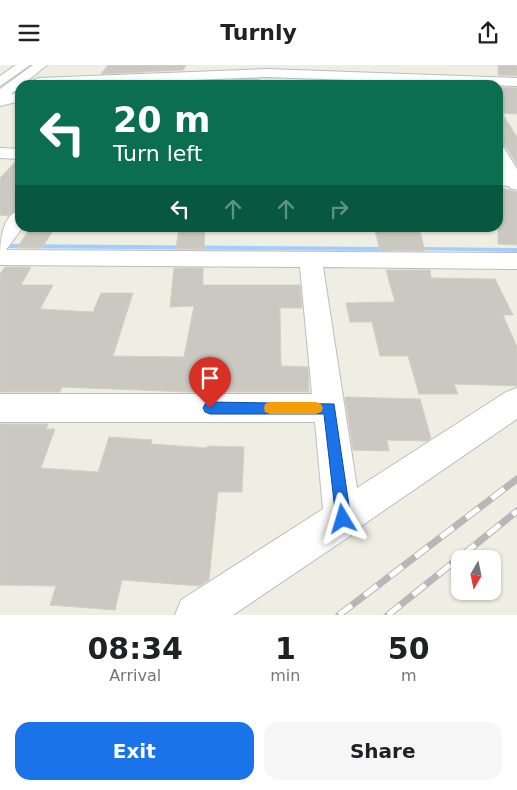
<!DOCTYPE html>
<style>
:root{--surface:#fff;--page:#f6f6f6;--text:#202124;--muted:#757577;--accent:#1a73e8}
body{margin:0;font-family:"DejaVu Sans",sans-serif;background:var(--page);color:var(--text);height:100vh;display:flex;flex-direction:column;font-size:19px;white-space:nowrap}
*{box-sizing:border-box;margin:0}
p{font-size:16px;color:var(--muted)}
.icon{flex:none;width:28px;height:28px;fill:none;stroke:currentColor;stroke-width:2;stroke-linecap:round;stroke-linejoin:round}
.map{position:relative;height:550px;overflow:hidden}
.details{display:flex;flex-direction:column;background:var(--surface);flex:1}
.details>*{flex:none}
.hud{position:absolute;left:15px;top:15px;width:488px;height:152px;border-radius:15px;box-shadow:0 1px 4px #0004;background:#0b6e4f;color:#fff;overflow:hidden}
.needle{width:32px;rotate:189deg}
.tools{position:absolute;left:451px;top:485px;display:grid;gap:10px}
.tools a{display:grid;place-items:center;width:50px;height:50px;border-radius:10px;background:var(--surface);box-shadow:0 1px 4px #0004;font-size:25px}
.pin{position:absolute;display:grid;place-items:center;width:42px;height:42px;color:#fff;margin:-51px -21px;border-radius:50% 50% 50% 0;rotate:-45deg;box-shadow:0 0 5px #0007}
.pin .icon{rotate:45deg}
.me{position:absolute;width:55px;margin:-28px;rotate:353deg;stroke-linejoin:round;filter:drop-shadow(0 0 4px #0008)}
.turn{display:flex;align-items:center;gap:18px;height:105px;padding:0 15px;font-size:22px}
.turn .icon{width:65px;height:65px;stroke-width:2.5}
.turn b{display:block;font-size:35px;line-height:42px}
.lanes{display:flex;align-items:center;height:48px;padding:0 15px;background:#0003;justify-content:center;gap:25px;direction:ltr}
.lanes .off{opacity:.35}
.eta{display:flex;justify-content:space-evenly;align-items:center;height:85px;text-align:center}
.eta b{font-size:30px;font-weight:700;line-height:35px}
.action{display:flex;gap:10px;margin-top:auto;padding:10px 15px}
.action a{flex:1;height:58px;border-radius:15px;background:var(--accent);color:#fff;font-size:20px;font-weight:700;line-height:58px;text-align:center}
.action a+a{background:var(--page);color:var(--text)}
header{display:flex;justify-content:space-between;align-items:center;height:65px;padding:0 15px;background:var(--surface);font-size:22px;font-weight:700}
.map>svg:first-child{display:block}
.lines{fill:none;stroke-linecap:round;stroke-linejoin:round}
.stream{fill:#a3ccff;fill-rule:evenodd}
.building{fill:#cac8c0;stroke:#d4d0c1}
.street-casing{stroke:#bbbdc3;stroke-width:2}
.secondary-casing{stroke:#bcbec5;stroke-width:2}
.street{fill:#fff;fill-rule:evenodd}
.secondary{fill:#fff;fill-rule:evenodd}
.rail-casing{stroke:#b7b7b8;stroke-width:7}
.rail{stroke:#fff;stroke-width:5;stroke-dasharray:16;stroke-linecap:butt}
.route{fill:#1a73e8;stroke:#114b97}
.slow{fill:#f59e0b}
</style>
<header><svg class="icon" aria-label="menu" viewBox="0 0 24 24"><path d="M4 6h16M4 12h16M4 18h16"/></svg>Turnly<svg class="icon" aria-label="share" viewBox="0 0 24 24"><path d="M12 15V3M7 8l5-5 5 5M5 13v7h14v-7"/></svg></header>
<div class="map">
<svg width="517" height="550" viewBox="0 0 517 550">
<rect width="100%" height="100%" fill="#efeee3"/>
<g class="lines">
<!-- stream -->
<path class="stream" d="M 0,179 L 390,182 L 393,184 L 390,186 L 0,183 Z
M 417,182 L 517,183 L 517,187 L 415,185 L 414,184 Z"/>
</g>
<!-- building -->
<path class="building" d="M 108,0 L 186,0 L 183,5 L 101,9 Z
M 498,0 L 517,0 L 517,11 L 498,10 Z
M 259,14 L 261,20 L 233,20 L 232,15 Z
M 498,22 L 517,23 L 517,49 L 502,48 L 517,72 L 517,100 L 506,82 L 498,80 Z
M 16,96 L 20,96 L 20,143 L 8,151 L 0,150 L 0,113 Z
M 498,122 L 517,127 L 517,180 L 498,179 Z
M 31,162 L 54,164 L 42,183 L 17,183 Z
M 179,162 L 205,162 L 204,184 L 176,184 Z
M 374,162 L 419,162 L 425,186 L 380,185 Z
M 5,202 L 31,202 L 21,220 L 53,220 L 40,244 L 93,247 L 101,228 L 133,228 L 113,291 L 184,292 L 194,241 L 170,242 L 174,203 L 203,203 L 203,220 L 300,220 L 302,243 L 280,243 L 281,301 L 308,302 L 309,327 L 188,327 L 62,322 L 60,327 L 0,327 L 0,209 Z
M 386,205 L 430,205 L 431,213 L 495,214 L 513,250 L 503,250 L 517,282 L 517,321 L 454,319 L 458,329 L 419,329 L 408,291 L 380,291 L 372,257 L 350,257 L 346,238 L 395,237 Z
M 345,332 L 420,334 L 431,373 L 427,376 L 387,375 L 389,386 L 353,385 Z
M 0,359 L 48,359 L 46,364 L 55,364 L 41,403 L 98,407 L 109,372 L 152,375 L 151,379 L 207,383 L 207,381 L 244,382 L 242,427 L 218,427 L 209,515 L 199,521 L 122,515 L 115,545 L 50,540 L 56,521 L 0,520 Z"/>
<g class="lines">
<!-- street casing -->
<g class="street-casing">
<path id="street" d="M 16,0 L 30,0 L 0,21 L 0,11 Z
M 267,4 L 517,13 L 517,21 L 267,12 L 63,20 L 34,20 L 31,17 L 38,13 Z
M 20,27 L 20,36 L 0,41 L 0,32 Z
M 498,82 L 504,83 L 517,104 L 517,125 L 510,123 L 498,101 Z
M 20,145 L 20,162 L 23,162 L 6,185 L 517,188 L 517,204 L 323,202 L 357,423 L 506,327 L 517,323 L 517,354 L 357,464 L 356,467 L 233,550 L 175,550 L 181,535 L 323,444 L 315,357 L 0,357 L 0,329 L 312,329 L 300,202 L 0,200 C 0,180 0,151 20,145 Z"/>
</g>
<!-- secondary casing -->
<g class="secondary-casing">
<path id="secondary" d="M 33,0 L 47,0 L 5,34 L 0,35 L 0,24 Z
M 0,83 L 20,84 L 20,94 L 0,93 Z
M 498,109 L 517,110 L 517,122 L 498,120 Z"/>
</g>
<!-- street -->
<use href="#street" class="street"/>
<!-- secondary -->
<use href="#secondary" class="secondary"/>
<!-- rail casing -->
<g class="rail-casing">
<path id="rail" d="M 339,550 L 517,414
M 388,550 L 517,446"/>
</g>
<!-- rail -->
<use href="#rail" class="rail"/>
</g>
<!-- route -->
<path class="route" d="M 210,337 L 334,339 L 351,454 L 349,459 L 343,461 L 338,459 L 336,454 L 324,349 L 210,349 L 205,347 L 203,343 L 205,339 Z"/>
<!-- slow -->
<path class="slow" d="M 270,337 L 316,337 L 321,339 L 323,343 L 321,347 L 316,349 L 270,349 L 265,347 L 264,343 L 265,339 Z"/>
</svg>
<div class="tools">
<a><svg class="needle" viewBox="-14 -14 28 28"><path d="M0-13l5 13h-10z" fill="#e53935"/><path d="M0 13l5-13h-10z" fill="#757577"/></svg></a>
</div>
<div class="pin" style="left:210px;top:343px;background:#d93025"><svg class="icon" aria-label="arrive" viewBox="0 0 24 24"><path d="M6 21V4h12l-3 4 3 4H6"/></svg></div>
<svg class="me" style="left:343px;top:454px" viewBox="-20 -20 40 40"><path d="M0-17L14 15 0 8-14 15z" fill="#1a73e8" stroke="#fff" stroke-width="4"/></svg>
<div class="hud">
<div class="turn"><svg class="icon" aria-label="left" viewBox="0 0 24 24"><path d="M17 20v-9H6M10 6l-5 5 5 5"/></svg><div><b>20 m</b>Turn left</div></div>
<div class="lanes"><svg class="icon" aria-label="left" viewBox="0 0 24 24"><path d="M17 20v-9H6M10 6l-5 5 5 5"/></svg><svg class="icon off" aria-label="ahead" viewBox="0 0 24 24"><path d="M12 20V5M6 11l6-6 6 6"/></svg><svg class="icon off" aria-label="ahead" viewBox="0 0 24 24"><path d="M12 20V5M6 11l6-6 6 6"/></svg><svg class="icon off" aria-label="right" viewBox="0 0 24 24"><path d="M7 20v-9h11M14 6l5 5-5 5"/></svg></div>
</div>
</div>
<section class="details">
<div class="eta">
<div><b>08:34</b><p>Arrival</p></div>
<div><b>1</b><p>min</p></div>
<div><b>50</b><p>m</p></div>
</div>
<div class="action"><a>Exit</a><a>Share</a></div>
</section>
